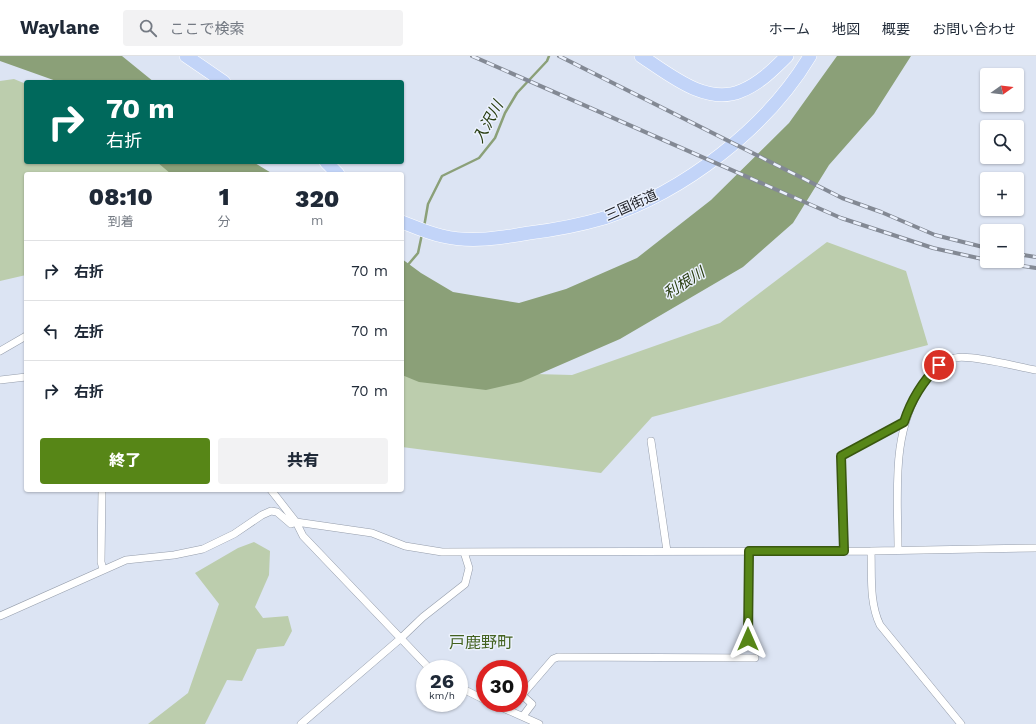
<!DOCTYPE html>
<html lang="ja">
<meta charset="utf-8">
<style>
:root{--surface:#fff;--page:#f2f2f3;--text:#1f2937;--muted:#747a83;--line:#e0e1e3;--accent:#578617}
body{margin:0;font-family:"Work Sans","Noto Sans JP",sans-serif;background:var(--page);color:var(--text);height:100vh;display:flex;flex-direction:column;font-size:15px;white-space:nowrap}
*{box-sizing:border-box;margin:0}
p{font-size:13px;color:var(--muted)}
.icon{flex:none;width:22px;height:22px;fill:none;stroke:currentColor;stroke-width:2;stroke-linecap:round;stroke-linejoin:round}
.map{position:relative;flex:1;overflow:hidden}
.drawer{position:absolute;left:24px;top:116px;width:380px;height:320px;display:flex;flex-direction:column;background:var(--surface);border-radius:4px;box-shadow:0 1px 3px #0004}
.drawer>*{flex:none}
.guide{position:absolute;left:24px;top:24px;width:380px;height:84px;border-radius:4px;box-shadow:0 1px 3px #0004;background:#00695c;color:#fff;overflow:hidden}
.needle{width:26px;rotate:76deg}
.buttons{position:absolute;left:980px;top:12px;display:grid;gap:8px}
.buttons a{display:grid;place-items:center;width:44px;height:44px;border-radius:4px;background:var(--surface);box-shadow:0 1px 3px #0004;font-size:20px}
.speed{position:absolute;left:416px;top:604px;display:flex;gap:8px;font-size:20px;font-weight:700;text-align:center}
.speed>*{display:grid;place-content:center;width:52px;height:52px;border-radius:50%;background:var(--surface);box-shadow:0 1px 3px #0004;line-height:1}
.speed small{font-size:10px;font-weight:400}
.speed .limit{border:6px solid #d22;background:#fff;color:#111}
.pin{position:absolute;display:grid;place-items:center;width:34px;height:34px;color:#fff;margin:-17px;border:2px solid #fff;border-radius:50%;box-shadow:0 1px 4px #0007}
.me{position:absolute;width:44px;margin:-22px;rotate:0deg;stroke-linejoin:round;filter:drop-shadow(0 0 3px #0008)}
.turn{display:flex;align-items:center;gap:14px;height:84px;padding:0 16px;font-size:18px}
.turn .icon{width:52px;height:52px;stroke-width:2.5}
.turn b{display:block;font-size:28px;line-height:34px}
.eta{display:flex;justify-content:space-evenly;align-items:center;height:68px;text-align:center}
.eta b{font-size:24px;font-weight:800;line-height:28px}
.button{display:flex;gap:8px;margin-top:auto;padding:8px 16px}
.button a{flex:1;height:46px;border-radius:4px;background:var(--accent);color:#fff;font-size:16px;font-weight:800;line-height:46px;text-align:center}
.button a+a{background:var(--page);color:var(--text)}
ul{padding:0;list-style:none}
li{display:flex;align-items:center;gap:12px;height:60px;padding:0 16px;border-top:1px solid var(--line)}
li div{flex:1}
li b{display:block;font-size:15px}
li em{font-style:normal}
header{display:flex;align-items:center;gap:24px;box-sizing:border-box;height:56px;padding:0 20px;background:var(--surface);border-bottom:1px solid var(--line)}
header strong{font-size:19px}
nav{display:flex;gap:22px;margin-inline-start:auto;font-size:14px}
.search{width:280px;height:36px;background:var(--page);display:flex;align-items:center;gap:10px;box-sizing:border-box;padding:0 14px;border-radius:4px;color:var(--muted);font-size:15px}
.map>svg:first-child{display:block}
.green{fill:#bccdad}
.water{fill:#8ba078}
.lines{fill:none;stroke-linecap:round;stroke-linejoin:round}
.stream{stroke:#8ba078;stroke-width:2.5}
.street-casing{stroke:#959dab;stroke-width:8}
.highway-casing{stroke:#fff;stroke-width:14}
.street{stroke:#fff;stroke-width:7}
.highway{stroke:#c2d4f8;stroke-width:13}
.rail-casing{stroke:#838994;stroke-width:4}
.rail{stroke:#ebf1fd;stroke-width:2.5;stroke-dasharray:8;stroke-linecap:butt}
.route-casing{stroke:#39570f;stroke-width:10}
.route{stroke:#578617;stroke-width:7}
.labels{text-anchor:middle;dominant-baseline:central;stroke-width:3;stroke-linejoin:round;paint-order:stroke}
.street-label{font-size:14px;fill:#1b1d23;stroke:#ebf1fd}
.water-label{font-size:15px;font-style:italic;fill:#273c0e;stroke:#ebf1fd}
.quarter-label{font-size:16px;fill:#436220;stroke:#ebf1fd}
</style>
<header>
<strong>Waylane</strong>
<div class="search"><svg class="icon" aria-label="search" viewBox="0 0 24 24"><circle cx="10" cy="10" r="6"/><path d="M15 15l6 6"/></svg>ここで検索</div>
<nav><a>ホーム</a><a>地図</a><a>概要</a><a>お問い合わせ</a></nav>
</header>
<div class="map">
<svg width="1036" height="668" viewBox="0 0 1036 668">
<rect width="100%" height="100%" fill="#dce4f3"/>
<!-- green -->
<path class="green" d="M 14,23 L 26,28 L 26,106 L 176,106 L 183,118 L 26,118 L 26,219 L 0,225 L 0,25 Z
M 827,186 L 906,215 L 928,289 L 652,361 L 601,417 L 402,391 L 402,301 L 421,315 L 572,319 L 720,267 Z
M 254,486 L 270,495 L 269,519 L 255,551 L 263,562 L 288,560 L 292,575 L 284,590 L 257,593 L 242,625 L 227,624 L 205,668 L 148,668 L 188,637 L 219,548 L 195,517 L 238,492 Z"/>
<!-- water -->
<path class="water" d="M 0,0 L 122,0 L 154,26 L 59,26 L 0,5 Z
M 837,0 L 911,0 L 874,58 L 829,109 L 793,167 L 743,211 L 620,283 L 521,326 L 486,334 L 419,326 L 402,319 L 402,203 L 421,217 L 453,236 L 519,247 L 566,233 L 637,202 L 711,144 L 789,67 Z
M 157,106 L 253,106 L 273,118 L 171,118 Z"/>
<g class="lines">
<!-- stream -->
<path class="stream" d="M 424,171 L 428,148 L 442,120 L 479,102 L 495,82 L 505,57 L 517,37 L 547,5 L 549,0
M 407,210 L 418,197 L 422,178"/>
<!-- street casing -->
<g class="street-casing">
<path id="street" d="M 0,295 L 26,280
M 0,324 L 26,321
M 651,385 L 667,495
M 102,434 L 101,506 L 103,513
M 271,434 L 296,466 L 372,477 L 405,490 L 442,496 L 871,495 L 1036,492
M 898,493 C 898,436 890,375 925,325 C 933,314 941,305 955,302 C 970,298 1018,311 1036,314
M 844,495 L 841,400 L 904,366
M 871,495 C 872,519 869,546 880,569 L 961,668
M 0,560 L 126,504 L 174,499 L 203,493 L 234,478 L 262,459 L 271,455 L 277,456 L 291,468 L 296,466 L 303,480 L 430,613
M 748,583 L 749,495
M 459,631 L 485,644
M 492,647 L 539,668
M 523,660 L 532,648 L 522,639 L 553,603 L 558,601 L 755,602
M 301,668 L 400,583 L 423,561 L 465,528 L 469,512 L 464,496"/>
</g>
<!-- highway casing -->
<g class="highway-casing">
<path id="highway" d="M 186,0 L 224,26
M 641,0 C 669,18 706,50 741,35 C 759,28 774,13 787,0
M 326,106 L 338,118
M 402,166 C 415,171 428,177 442,180 C 471,187 501,182 529,177 C 554,174 580,169 604,162 C 684,136 767,72 810,0"/>
</g>
<!-- street -->
<use href="#street" class="street"/>
<!-- highway -->
<use href="#highway" class="highway"/>
<!-- rail casing -->
<g class="rail-casing">
<path id="rail" d="M 472,0 L 841,162 L 933,192 L 987,204
M 559,0 L 842,142 L 881,156 L 935,179 L 987,192
M 1017,198 L 1036,201
M 990,205 L 1036,212"/>
</g>
<!-- rail -->
<use href="#rail" class="rail"/>
</g>
<g class="lines">
<!-- route casing -->
<g class="route-casing">
<path id="route" d="M 748,583 L 749,495 L 844,495 L 841,400 L 904,366 C 911,344 923,325 939,309"/>
</g>
<!-- route -->
<use href="#route" class="route"/>
</g>
<g class="labels">
<!-- street labels -->
<g class="street-label">
<text transform="translate(631 149) rotate(-24)">三国街道</text>
</g>
<!-- water labels -->
<g class="water-label">
<text transform="translate(488 66) rotate(-61)">入沢川</text>
<text transform="translate(684 227) rotate(-32)">利根川</text>
</g>
<!-- quarter labels -->
<g class="quarter-label">
<text x="481" y="586">戸鹿野町</text>
</g>
</g>
</svg>
<div class="buttons">
<a><svg class="needle" viewBox="-14 -14 28 28"><path d="M0-13l5 13h-10z" fill="#e53935"/><path d="M0 13l5-13h-10z" fill="#747a83"/></svg></a>
<a><svg class="icon" aria-label="search" viewBox="0 0 24 24"><circle cx="10" cy="10" r="6"/><path d="M15 15l6 6"/></svg></a>
<a>+</a>
<a>−</a>
</div>
<div class="speed"><div>26<small>km/h</small></div><div class="limit">30</div></div>
<div class="pin" style="left:939px;top:309px;background:#d93025"><svg class="icon" aria-label="arrive" viewBox="0 0 24 24"><path d="M6 21V4h12l-3 4 3 4H6"/></svg></div>
<svg class="me" style="left:748px;top:583px" viewBox="-20 -20 40 40"><path d="M0-17L14 15 0 8-14 15z" fill="#578617" stroke="#fff" stroke-width="4"/></svg>
<div class="guide">
<div class="turn"><svg class="icon" aria-label="right" viewBox="0 0 24 24"><path d="M7 20v-9h11M14 6l5 5-5 5"/></svg><div><b>70 m</b>右折</div></div>
</div>
<section class="drawer">
<div class="eta">
<div><b>08:10</b><p>到着</p></div>
<div><b>1</b><p>分</p></div>
<div><b>320</b><p>m</p></div>
</div>
<ul>
<li><svg class="icon" aria-label="right" viewBox="0 0 24 24"><path d="M7 20v-9h11M14 6l5 5-5 5"/></svg><div><b>右折</b></div><em>70 m</em></li>
<li><svg class="icon" aria-label="left" viewBox="0 0 24 24"><path d="M17 20v-9H6M10 6l-5 5 5 5"/></svg><div><b>左折</b></div><em>70 m</em></li>
<li><svg class="icon" aria-label="right" viewBox="0 0 24 24"><path d="M7 20v-9h11M14 6l5 5-5 5"/></svg><div><b>右折</b></div><em>70 m</em></li>
</ul>
<div class="button"><a>終了</a><a>共有</a></div>
</section>
</div>
